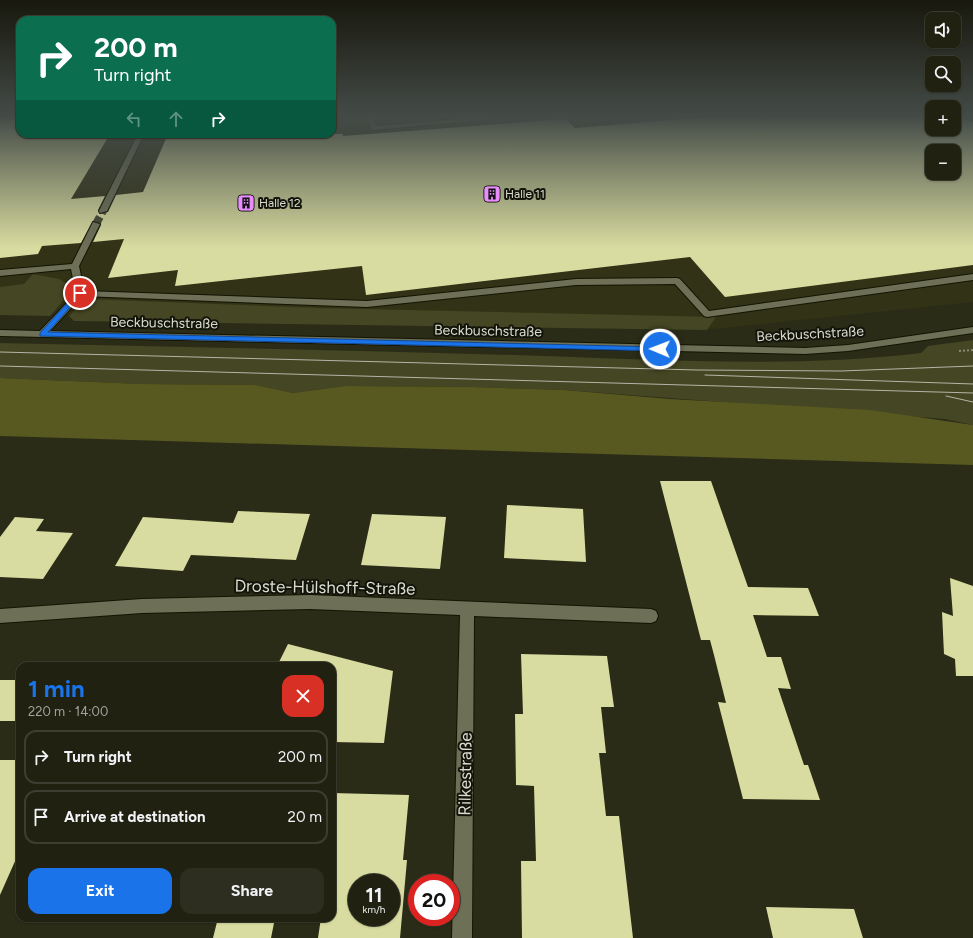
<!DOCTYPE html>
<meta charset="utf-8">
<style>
:root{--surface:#202111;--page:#2d2e1f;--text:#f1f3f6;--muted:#a2a39f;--line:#3d3e31;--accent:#1a73e8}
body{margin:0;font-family:Figtree,sans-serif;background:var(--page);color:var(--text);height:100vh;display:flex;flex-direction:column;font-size:15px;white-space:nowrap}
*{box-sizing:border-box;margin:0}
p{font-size:13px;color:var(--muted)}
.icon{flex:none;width:22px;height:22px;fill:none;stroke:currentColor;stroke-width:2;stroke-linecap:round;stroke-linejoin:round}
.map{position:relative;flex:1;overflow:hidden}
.drawer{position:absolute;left:16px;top:662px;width:320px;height:260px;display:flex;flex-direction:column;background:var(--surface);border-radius:12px;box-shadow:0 1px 3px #0004,0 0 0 1px var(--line)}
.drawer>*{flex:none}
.banner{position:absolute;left:16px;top:16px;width:320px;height:122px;border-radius:12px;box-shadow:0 1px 3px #0004,0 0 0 1px var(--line);background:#0b6e4f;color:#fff;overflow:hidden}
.fabs{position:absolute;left:925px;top:12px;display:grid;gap:8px}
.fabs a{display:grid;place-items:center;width:36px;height:36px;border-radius:8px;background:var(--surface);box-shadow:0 1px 3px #0004,0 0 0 1px var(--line);font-size:20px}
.speed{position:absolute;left:348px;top:874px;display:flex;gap:8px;font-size:20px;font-weight:700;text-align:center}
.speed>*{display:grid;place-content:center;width:52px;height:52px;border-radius:50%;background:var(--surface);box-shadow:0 1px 3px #0004,0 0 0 1px var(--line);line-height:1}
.speed small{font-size:10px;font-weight:400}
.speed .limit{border:6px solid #d22;background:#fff;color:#111}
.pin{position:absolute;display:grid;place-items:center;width:34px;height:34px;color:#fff;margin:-17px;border:2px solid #fff;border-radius:50%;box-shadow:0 1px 4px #0007}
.me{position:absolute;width:44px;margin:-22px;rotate:271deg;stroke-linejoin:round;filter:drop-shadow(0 0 3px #0008)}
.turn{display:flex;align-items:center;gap:14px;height:84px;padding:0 12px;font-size:18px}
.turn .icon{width:52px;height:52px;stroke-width:2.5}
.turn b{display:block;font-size:28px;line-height:34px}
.lanes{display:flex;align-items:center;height:38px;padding:0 12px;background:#0003;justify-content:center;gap:20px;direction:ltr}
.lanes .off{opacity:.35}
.round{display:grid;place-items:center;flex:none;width:42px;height:42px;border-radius:12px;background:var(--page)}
.head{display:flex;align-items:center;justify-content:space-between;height:68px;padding:0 12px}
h1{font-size:24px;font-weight:700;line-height:30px;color:var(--accent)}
.primary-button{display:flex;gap:8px;margin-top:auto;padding:8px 12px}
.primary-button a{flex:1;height:46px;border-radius:12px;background:var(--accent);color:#fff;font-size:16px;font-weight:700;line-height:46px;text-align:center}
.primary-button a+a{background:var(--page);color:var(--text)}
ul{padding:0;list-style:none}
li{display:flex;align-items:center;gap:12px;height:54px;margin:0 8px 6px;padding:0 4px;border:2px solid var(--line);border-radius:12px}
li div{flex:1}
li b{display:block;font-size:15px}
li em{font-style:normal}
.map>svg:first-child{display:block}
.built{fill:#323216;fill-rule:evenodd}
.green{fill:#454623}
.forest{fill:#585921}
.building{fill:#d9dca0;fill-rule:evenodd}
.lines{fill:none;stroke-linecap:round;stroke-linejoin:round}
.minor-tunnel{stroke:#454633;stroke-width:8;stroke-dasharray:8 4;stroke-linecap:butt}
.minor-casing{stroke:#141402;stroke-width:2}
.path{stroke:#898a79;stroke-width:2;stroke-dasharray:2 2;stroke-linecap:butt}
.minor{fill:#6d6f57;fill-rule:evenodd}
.tram{stroke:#b4b5a7;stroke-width:1}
.route{fill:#1a73e8;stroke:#114b97}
.labels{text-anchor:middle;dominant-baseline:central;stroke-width:4;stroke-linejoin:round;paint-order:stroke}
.far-poi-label{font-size:12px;fill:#dbdccf;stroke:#13140a;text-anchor:start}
.street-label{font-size:14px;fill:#dbdccf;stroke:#13140a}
.near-street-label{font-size:17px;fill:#dbdccf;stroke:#13140a}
</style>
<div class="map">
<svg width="973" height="938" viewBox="0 0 973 938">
<rect width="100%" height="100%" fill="#2b2c17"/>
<!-- built -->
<path class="built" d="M 0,116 L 20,134 L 332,134 L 332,116 L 932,116 L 932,129 L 954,129 L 954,116 L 973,116 L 973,302 L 714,329 L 0,313 ZM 932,151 L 954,151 L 954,173 L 932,173 Z"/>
<!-- green -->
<path class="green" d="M 33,274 L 59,279 L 74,288 L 50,316 L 0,315 L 0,287 L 24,284 Z
M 86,299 L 317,308 L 716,317 L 707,330 L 74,321 L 69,316 Z
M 973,340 L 973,425 L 945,419 L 564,390 L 472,387 L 345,386 L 293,393 L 256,385 L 140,384 L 0,378 L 0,343 C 171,347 343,350 514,355 C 650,359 786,369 921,353 L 928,346 Z"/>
<!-- forest -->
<path class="forest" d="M 0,378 L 140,384 L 256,385 L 293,393 L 345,386 L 472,387 L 564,390 L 670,399 L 870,410 L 973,425 L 973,465 L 0,436 Z"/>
<!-- building -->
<path class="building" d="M 0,116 L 20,116 L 20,134 L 110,134 L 71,199 L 105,196 L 98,210 L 100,214 L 108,212 L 116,195 L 143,192 L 168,134 L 343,134 L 343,136 L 566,119 L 575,128 L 720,116 L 932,116 L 932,129 L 954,129 L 954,116 L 963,116 L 973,122 L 973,265 L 725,297 L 690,257 L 366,295 L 362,266 L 175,286 L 178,270 L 108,278 L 124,239 L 93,242 L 101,225 L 100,223 L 93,221 L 81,243 L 42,246 L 38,254 L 0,258 ZM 932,151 L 954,151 L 954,173 L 932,173 Z
M 660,481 L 711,481 L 748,587 L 808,588 L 819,616 L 753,615 L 767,657 L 781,657 L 791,689 L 778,688 L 804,765 L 808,765 L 820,800 L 743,799 L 718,702 L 726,703 L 714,655 L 710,640 L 701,640 Z
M 507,505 L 583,509 L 586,562 L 504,558 Z
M 238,511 L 310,514 L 296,560 L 191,555 L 183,571 L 115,566 L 143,517 L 233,523 Z
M 372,514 L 446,517 L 440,569 L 361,565 Z
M 15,517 L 44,519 L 36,531 L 73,533 L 43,579 L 0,577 L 0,537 Z
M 950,578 L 973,586 L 973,676 L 956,676 L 955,659 L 944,654 L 942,612 L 953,616 Z
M 288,644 L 393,671 L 384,743 L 332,742 L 332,666 L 277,666 Z
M 521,654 L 607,656 L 614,707 L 601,707 L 606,753 L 599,753 L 606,816 L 619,816 L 633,938 L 522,938 L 521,861 L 536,861 L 534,786 L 516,785 L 515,714 L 523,714 Z
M 0,680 L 20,680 L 20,721 L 0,721 Z
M 0,760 L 20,760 L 20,850 L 0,895 Z
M 332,793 L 409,795 L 403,860 L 407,860 L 400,938 L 318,938 L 321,918 L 332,918 ZM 357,883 L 391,883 L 391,917 L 357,917 Z
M 766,907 L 854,909 L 863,938 L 773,938 Z
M 218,918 L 275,918 L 271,938 L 213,938 Z"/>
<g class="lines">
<!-- minor-tunnel -->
<path class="minor-tunnel" d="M 96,224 L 103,211"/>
<!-- minor casing -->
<g class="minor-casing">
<path id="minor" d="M 497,116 L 524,116 L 374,130 L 371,128 L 368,119 L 373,118 L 376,126 Z
M 964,116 L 973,117 L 973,121 L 965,117 Z
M 138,134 L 144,134 L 107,211 L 100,213 L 99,211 Z
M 93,222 L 100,224 L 79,266 L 84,291 L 367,301 L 576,279 L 677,278 L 680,279 L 709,311 L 973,274 L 973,280 L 707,317 L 704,316 L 675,284 L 576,285 L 367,307 L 82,296 L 50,331 L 805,348 L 848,345 L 973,327 L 973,333 L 848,351 L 805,354 L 0,336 L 0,330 L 40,331 L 76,293 L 71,269 L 0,276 L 0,270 L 72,264 Z
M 310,595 L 651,609 L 656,611 L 658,616 L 656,621 L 651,623 L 474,616 L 472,938 L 452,938 L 460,615 L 310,609 L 142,613 L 0,623 L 0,609 L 142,599 Z"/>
</g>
<!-- path -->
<path class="path" d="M 959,351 L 973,350"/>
<!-- minor -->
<use href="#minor" class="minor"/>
<!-- tram -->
<path class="tram" d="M 0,352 L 697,370 L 841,371 L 973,366
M 0,366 L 973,393
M 705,375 L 973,384
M 946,396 L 973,402"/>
</g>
<!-- sky -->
<linearGradient id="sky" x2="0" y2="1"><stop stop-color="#18180d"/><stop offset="0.47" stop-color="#444b47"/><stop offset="1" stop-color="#444b47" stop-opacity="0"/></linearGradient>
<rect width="973" height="248" fill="url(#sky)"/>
<!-- route -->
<path class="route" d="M 78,291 L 83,293 L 48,332 L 660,347 L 663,349 L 660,351 L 40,336 L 40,333 Z"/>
<!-- icons -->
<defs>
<g id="building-square" transform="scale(0.9)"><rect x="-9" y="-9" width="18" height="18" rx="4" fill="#e98dfe" stroke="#13140a"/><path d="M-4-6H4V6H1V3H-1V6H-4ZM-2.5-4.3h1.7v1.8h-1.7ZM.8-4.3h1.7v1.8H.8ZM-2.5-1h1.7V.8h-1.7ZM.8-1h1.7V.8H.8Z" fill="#111"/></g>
</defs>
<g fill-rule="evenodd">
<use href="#building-square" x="492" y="194"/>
<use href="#building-square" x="246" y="203"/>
</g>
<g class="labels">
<!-- far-poi labels -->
<g class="far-poi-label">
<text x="505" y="194">Halle 11</text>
<text x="259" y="203">Halle 12</text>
</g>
<!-- street labels -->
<g class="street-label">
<text transform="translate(164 323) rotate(1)">Beckbuschstraße</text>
<text transform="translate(488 331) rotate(1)">Beckbuschstraße</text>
<text transform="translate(810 334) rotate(-3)">Beckbuschstraße</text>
</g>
<!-- near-street labels -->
<g class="near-street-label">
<text transform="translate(325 587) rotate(1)">Droste-Hülshoff-Straße</text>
<text transform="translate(465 774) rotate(-89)">Rilkestraße</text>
</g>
</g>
</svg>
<div class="fabs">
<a><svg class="icon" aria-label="sound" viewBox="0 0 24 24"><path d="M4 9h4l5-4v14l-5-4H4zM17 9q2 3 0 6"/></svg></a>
<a><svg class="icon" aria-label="search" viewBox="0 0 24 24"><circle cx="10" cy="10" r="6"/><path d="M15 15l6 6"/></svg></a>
<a>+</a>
<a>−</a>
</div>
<div class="speed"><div>11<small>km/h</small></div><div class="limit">20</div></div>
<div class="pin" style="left:80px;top:293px;background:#d93025"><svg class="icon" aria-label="arrive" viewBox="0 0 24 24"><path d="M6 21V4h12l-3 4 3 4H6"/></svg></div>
<svg class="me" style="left:660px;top:349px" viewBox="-20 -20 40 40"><circle r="17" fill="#1a73e8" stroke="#fff" stroke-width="3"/><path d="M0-11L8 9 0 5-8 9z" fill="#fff"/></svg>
<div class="banner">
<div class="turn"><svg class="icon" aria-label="right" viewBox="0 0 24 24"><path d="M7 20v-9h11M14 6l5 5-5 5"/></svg><div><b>200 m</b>Turn right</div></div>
<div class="lanes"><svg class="icon off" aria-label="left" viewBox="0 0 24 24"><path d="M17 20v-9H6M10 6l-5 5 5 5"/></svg><svg class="icon off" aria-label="ahead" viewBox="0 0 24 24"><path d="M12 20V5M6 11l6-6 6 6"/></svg><svg class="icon" aria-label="right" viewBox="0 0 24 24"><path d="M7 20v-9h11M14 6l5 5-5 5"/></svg></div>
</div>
<section class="drawer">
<div class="head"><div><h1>1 min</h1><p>220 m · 14:00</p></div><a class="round" style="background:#d93025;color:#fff"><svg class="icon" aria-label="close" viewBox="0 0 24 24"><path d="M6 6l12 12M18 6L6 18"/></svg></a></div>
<ul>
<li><svg class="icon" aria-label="right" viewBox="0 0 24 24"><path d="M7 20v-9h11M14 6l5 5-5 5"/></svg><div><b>Turn right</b></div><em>200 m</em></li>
<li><svg class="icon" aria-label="arrive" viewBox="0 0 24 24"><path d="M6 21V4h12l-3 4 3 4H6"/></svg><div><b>Arrive at destination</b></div><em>20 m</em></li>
</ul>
<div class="primary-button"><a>Exit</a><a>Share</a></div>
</section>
</div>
